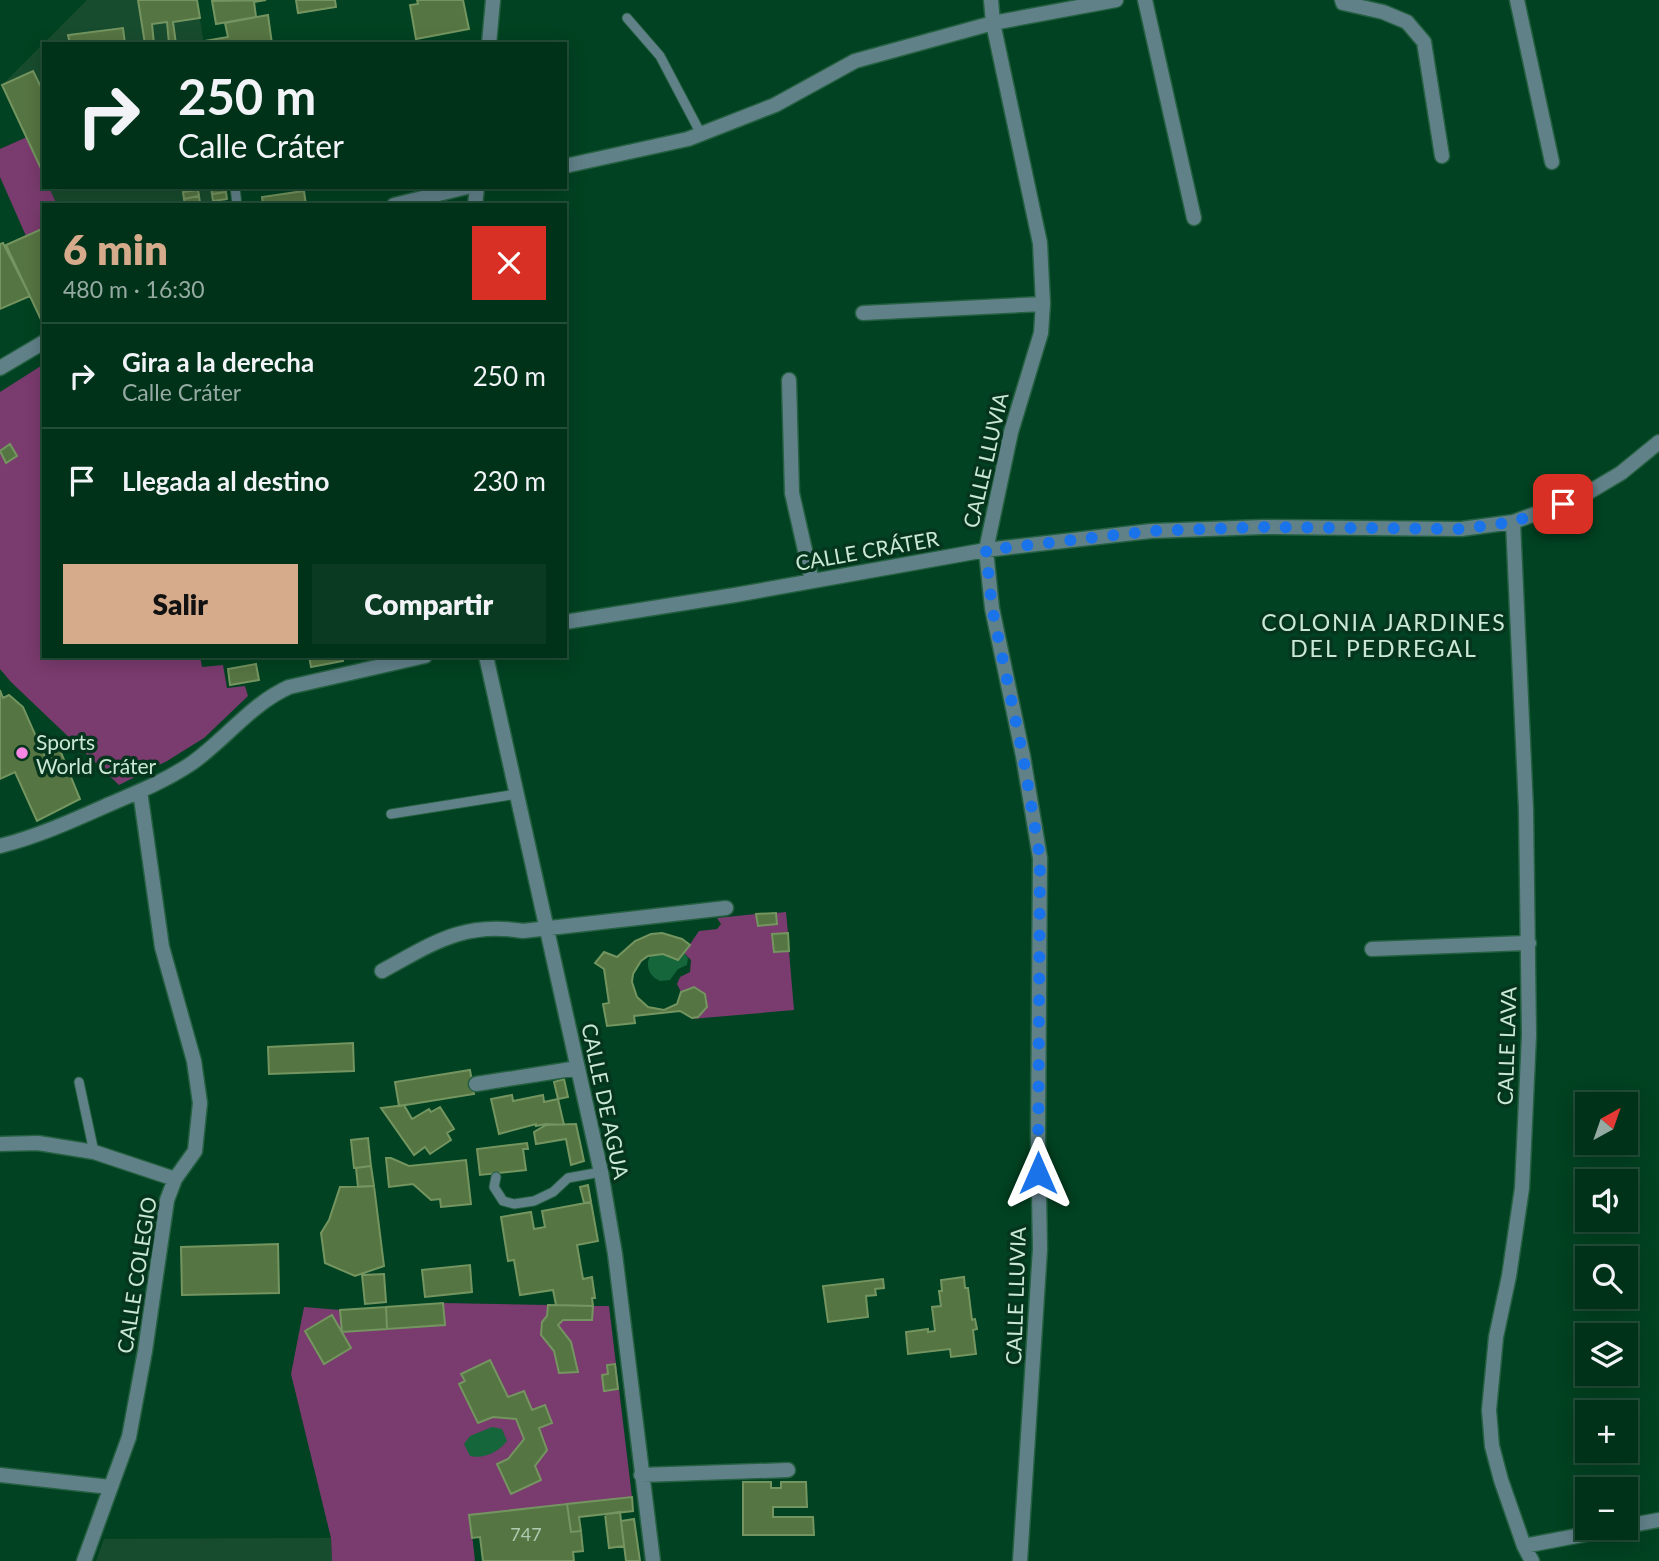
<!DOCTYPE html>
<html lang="es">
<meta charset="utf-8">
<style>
:root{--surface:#003219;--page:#0a3a22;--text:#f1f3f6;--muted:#95aaa2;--line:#224d38;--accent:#d6ab8b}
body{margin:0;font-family:Lato,sans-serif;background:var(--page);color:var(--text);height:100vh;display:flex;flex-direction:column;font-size:26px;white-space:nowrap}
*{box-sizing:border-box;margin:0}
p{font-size:23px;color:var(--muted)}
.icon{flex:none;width:38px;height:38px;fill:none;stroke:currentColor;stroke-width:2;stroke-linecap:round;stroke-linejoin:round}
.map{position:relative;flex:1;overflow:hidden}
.panel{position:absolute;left:42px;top:203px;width:525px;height:455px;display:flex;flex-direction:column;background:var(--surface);border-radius:0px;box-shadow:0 4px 18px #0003,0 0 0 2px var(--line)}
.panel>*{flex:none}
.guide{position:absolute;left:42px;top:42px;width:525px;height:147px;border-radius:0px;box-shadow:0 4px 18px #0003,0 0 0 2px var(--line);background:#003219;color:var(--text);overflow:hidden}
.needle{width:46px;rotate:40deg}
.fabs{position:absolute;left:1575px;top:1092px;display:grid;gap:14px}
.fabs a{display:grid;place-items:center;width:63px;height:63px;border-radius:0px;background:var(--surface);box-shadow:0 4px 18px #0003,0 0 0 2px var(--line);font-size:35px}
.pin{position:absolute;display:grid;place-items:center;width:60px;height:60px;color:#fff;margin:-30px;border-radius:14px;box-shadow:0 4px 10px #0006}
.me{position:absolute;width:77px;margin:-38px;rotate:0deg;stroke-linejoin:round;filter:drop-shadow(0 0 5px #0008)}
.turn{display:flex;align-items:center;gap:24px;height:147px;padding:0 21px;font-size:32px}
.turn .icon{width:91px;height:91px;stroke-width:2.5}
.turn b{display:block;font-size:49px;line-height:60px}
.round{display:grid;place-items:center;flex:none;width:74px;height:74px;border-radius:0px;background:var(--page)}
.headline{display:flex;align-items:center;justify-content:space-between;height:119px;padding:0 21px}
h1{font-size:42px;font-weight:800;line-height:52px;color:var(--accent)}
.cta{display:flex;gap:14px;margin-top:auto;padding:14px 21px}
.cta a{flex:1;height:80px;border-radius:0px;background:var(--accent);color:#111;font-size:28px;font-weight:800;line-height:80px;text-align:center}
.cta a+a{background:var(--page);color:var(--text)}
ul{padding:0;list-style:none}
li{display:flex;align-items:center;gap:21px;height:105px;padding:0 21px;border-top:2px solid var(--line)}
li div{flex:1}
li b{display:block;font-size:26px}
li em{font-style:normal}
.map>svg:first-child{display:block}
.built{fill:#184c2e}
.green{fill:#7a3b6e;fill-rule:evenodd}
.water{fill:#15663b}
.building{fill:#557542;stroke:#749560;stroke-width:2}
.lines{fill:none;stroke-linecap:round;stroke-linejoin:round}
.service-casing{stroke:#246041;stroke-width:11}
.minor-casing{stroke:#246041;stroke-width:17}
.tertiary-casing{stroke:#246041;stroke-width:17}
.service{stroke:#618189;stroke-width:9}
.minor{stroke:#618189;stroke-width:14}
.tertiary{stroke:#618189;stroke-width:14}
.route{stroke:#1a73e8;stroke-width:12;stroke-dasharray:0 21.6}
.poi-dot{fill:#fb87e5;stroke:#05351c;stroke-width:2.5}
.labels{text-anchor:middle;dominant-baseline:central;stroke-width:7;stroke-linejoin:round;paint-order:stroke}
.number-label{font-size:18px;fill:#adcbaf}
.street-label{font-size:21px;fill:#cae8d3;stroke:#05351c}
.poi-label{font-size:21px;fill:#cae8d3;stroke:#05351c;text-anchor:start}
.neighbourhood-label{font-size:23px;letter-spacing:2px;fill:#cae8d3;stroke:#05351c}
</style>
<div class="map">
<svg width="1659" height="1561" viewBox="0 0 1659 1561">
<rect width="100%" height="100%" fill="#004221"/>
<!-- built -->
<path class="built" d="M 87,0 L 197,0 L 204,44 L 44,44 L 44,175 L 2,85 Z
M 49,187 L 225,187 L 228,205 L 57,205 Z
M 331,1538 L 332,1561 L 96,1561 L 104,1539 Z"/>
<!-- green -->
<path class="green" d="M 27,137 L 44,175 L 44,187 L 49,187 L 57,205 L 44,205 L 44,228 L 26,236 L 0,177 L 0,149 Z
M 44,364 L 44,656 L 200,656 L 202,667 L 223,665 L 227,688 L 245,686 L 248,696 L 204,738 L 167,761 L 119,785 L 11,682 L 0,669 L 0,392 Z
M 786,912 L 788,933 L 772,934 L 774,951 L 789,951 L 794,1010 L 692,1019 C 703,1015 711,1008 705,994 L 694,987 L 681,992 L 677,984 L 680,977 L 690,972 L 691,960 L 684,953 L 699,931 L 717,929 L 721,924 L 717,918 L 756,914 L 758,926 L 777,924 L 776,913 Z
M 443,1303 L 548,1305 L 547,1316 L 542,1322 L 541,1335 L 554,1351 L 560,1373 L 578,1372 L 571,1342 L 558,1325 L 563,1320 L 592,1320 L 593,1306 L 609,1306 L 632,1497 L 470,1515 L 475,1561 L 332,1561 L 331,1538 L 291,1374 L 304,1307 L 340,1310 L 342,1332 L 444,1325 ZM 332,1316 L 351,1347 L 324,1364 L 305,1331 Z"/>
<!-- water -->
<path class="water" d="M 684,953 L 688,958 L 687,965 L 678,969 L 670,980 L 660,981 C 649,976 645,966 650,956 L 663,954 L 678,960 Z
M 492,1427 L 502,1429 L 507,1441 C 499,1452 484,1459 470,1456 L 464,1444 L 470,1436 Z"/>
<!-- building -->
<path class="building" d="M 138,0 L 197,0 L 200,18 L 173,22 L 176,44 L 169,44 L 167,22 L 152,24 L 154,44 L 145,44 Z
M 266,0 L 254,2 L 256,17 L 216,24 L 212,1 Z
M 296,0 L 335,0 L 336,7 L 298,13 Z
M 417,0 L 463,0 L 469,29 L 416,39 L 410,5 L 418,4 Z
M 268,15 L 272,44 L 204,44 L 204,41 L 228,37 L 225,23 Z
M 123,28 L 125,44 L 70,44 L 68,35 Z
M 33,71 L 44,93 L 44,175 L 2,85 Z
M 211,187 L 225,187 L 226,192 L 212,194 Z
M 198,190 L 199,196 L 184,199 L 183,192 Z
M 304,191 L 306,205 L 263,205 L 262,197 Z
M 226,192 L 227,199 L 213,201 L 212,194 Z
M 199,196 L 200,203 L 185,205 L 184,199 Z
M 44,228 L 44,324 L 43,324 L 6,245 Z
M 3,243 L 30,296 L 0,309 L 0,244 Z
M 10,444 L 17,456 L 6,463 L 0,451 Z
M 309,656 L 342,656 L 343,661 L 311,667 Z
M 256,664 L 259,680 L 230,685 L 228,669 Z
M 0,690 L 3,698 L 9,695 L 23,707 L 45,757 L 60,750 L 80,799 L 37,821 L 15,772 L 0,779 Z
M 776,913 L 777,924 L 758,926 L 756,914 Z
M 662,933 L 682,939 L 690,945 L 678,960 L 663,954 L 648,956 L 641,961 L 633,974 L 632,982 L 637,997 L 648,1007 L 664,1010 L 677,1004 L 681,992 L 694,987 L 705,994 L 707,1007 L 698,1017 L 692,1018 L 680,1011 L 634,1016 L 635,1023 L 607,1026 L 603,1004 L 609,1003 L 604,969 L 595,963 L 604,952 L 617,957 L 635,941 L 651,934 Z
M 788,933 L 789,951 L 774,952 L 772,934 Z
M 353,1043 L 354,1071 L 269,1074 L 268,1047 Z
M 470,1070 L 474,1094 L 399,1106 L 395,1082 Z
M 564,1079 L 568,1097 L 558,1099 L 554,1082 Z
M 512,1095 L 513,1101 L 543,1095 L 544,1102 L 558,1099 L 564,1125 L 546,1124 L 536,1126 L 536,1124 L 499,1134 L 491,1099 Z
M 404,1105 L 412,1119 L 429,1109 L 431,1112 L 440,1107 L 454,1129 L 447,1133 L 451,1140 L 430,1154 L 425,1147 L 414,1155 L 381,1108 Z
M 576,1124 L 584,1161 L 571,1165 L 566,1139 L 536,1144 L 534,1132 L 546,1125 Z
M 368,1138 L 371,1166 L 354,1168 L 351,1140 Z
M 527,1143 L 528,1149 L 523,1149 L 526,1170 L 480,1175 L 477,1149 Z
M 386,1158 L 391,1158 L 409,1166 L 466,1160 L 471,1204 L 441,1207 L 440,1199 L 431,1200 L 413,1184 L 389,1187 Z
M 371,1166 L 374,1186 L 358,1187 L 356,1168 Z
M 588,1185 L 591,1202 L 584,1203 L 580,1187 Z
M 374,1186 L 384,1266 L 355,1276 L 325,1263 L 321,1233 L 329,1220 L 340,1187 Z
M 591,1202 L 598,1241 L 577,1245 L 583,1279 L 592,1277 L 595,1298 L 592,1298 L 593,1306 L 556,1305 L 553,1290 L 520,1295 L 514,1260 L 508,1261 L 501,1217 L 531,1212 L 534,1229 L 545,1227 L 542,1211 Z
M 278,1244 L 279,1293 L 182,1295 L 181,1247 Z
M 470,1265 L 472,1292 L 425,1297 L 422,1270 Z
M 384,1274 L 386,1302 L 365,1304 L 362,1275 Z
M 964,1277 L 965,1288 L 968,1288 L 972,1320 L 975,1319 L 977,1329 L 973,1330 L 976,1354 L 951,1357 L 950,1349 L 908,1354 L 906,1332 L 928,1329 L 928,1332 L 935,1331 L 932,1307 L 941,1306 L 939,1291 L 942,1291 L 941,1280 Z
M 883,1279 L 884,1288 L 875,1289 L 876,1295 L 866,1296 L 868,1317 L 828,1322 L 823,1286 Z
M 443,1303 L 445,1325 L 387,1329 L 386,1307 Z
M 548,1305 L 593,1306 L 592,1320 L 563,1320 L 558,1325 L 571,1342 L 578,1372 L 559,1373 L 554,1351 L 541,1335 L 542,1322 L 547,1316 Z
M 386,1307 L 387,1329 L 342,1332 L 340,1310 Z
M 332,1315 L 351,1348 L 324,1364 L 305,1331 Z
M 490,1360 L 508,1397 L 524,1391 L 532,1410 L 545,1405 L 552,1423 L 539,1428 L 547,1450 L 535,1466 L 541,1480 L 511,1494 L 497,1464 L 508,1459 L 524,1439 L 516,1419 L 493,1417 L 478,1423 L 459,1384 L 465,1381 L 461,1374 Z
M 615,1364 L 618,1389 L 604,1391 L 602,1375 L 608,1374 L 607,1365 Z
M 743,1482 L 771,1482 L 771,1488 L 781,1488 L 781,1482 L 806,1482 L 807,1507 L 773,1507 L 773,1517 L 813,1517 L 814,1535 L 743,1535 Z
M 632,1497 L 633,1511 L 579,1517 L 581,1531 L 571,1532 L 567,1504 Z
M 567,1504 L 571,1532 L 581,1531 L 583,1551 L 573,1552 L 574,1561 L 483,1561 L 480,1537 L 472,1538 L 469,1515 Z
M 620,1512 L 624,1546 L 609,1548 L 605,1514 Z
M 634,1519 L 640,1561 L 626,1561 L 621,1521 Z"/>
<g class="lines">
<!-- service casing -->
<g class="service-casing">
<path id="service" d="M 627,18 L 660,56 L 701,134
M 235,187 L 237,205
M 391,814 L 517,794
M 79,1082 L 94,1152
M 496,1177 L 494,1187 L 503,1201 L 514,1204 L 534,1201 L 553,1192 L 568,1178 L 601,1172"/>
</g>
<!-- minor casing -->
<g class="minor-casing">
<path id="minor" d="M 991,0 L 993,23 L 1040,243 L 1043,304 L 1041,333 L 1011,432 L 986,550 L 992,608 L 1023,756 L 1040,858 L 1038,1137 L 1040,1249 L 1020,1561
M 1145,0 L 1194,218
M 1342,0 L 1343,3 L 1383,12 L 1407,22 L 1424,42 L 1442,156
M 1517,0 L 1552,162
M 489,44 L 493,0
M 475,205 L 477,187
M 863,313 L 1043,304
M 789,380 L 792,493 L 812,581
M 1513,522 L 1526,809 L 1529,1035 L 1522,1188 L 1509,1276 L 1496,1337 L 1489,1410 L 1492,1446 L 1501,1480 L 1524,1546 L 1532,1561
M 565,622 L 735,595 L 986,550 L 1151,531 L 1264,527 L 1461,529 L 1513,522 L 1579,498 L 1621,473 L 1659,442
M 486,656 L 601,1172 L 615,1254 L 653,1561
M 0,846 C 39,836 74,820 110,804 C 138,792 167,780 192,763 C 226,739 251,704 289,687 L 425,656
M 1372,949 L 1529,943
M 382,971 C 432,944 463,921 523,931 L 726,908
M 476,1084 L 578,1068
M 0,1144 L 38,1143 L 94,1152 L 175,1179
M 0,1475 L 110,1487
M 641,1475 L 788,1470
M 1626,1526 L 1659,1520
M 1524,1546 L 1618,1528
M 84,1561 L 129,1437 L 145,1351 L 167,1200 L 175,1179 L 195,1151 L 200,1103 L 194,1061 L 162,947 L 140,791"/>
</g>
<!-- tertiary casing -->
<g class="tertiary-casing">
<path id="tertiary" d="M 565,166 L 688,139 L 775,105 L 855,61 L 993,23 L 1116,0
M 394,205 L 467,187
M 0,368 L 44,342"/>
</g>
<!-- service -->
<use href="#service" class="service"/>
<!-- minor -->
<use href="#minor" class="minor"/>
<!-- tertiary -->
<use href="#tertiary" class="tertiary"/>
</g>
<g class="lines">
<!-- route -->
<path class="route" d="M 1038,1173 L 1040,858 L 1023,756 L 992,608 L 986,550 L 1151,531 L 1264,527 L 1461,529 L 1513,522 L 1563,504"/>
</g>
<!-- markers -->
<circle class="poi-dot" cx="22" cy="753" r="7"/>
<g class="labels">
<!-- number labels -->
<g class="number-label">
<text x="526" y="1534">747</text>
</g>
<!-- street labels -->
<g class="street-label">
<text transform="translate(985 460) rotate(-77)">CALLE LLUVIA</text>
<text transform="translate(867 550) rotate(-10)">CALLE CRÁTER</text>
<text transform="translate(1506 1046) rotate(-88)">CALLE LAVA</text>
<text transform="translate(606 1101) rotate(78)">CALLE DE AGUA</text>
<text transform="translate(136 1275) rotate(-81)">CALLE COLEGIO</text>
<text transform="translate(1015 1296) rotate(-88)">CALLE LLUVIA</text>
</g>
<!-- poi labels -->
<g class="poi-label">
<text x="36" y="741">Sports<tspan x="36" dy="24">World Cráter</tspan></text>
</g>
<!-- neighbourhood labels -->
<g class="neighbourhood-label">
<text x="1384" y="622">COLONIA JARDINES<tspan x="1384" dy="26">DEL PEDREGAL</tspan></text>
</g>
</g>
</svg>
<div class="fabs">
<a><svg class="needle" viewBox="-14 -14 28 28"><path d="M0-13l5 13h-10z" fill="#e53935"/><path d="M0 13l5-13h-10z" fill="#95aaa2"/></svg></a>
<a><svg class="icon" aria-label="sound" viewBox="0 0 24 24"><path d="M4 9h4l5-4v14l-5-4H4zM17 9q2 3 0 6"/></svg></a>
<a><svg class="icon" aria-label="search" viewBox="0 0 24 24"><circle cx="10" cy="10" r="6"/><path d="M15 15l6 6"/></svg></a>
<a><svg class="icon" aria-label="layers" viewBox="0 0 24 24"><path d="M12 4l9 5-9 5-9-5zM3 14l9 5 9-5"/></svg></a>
<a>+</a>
<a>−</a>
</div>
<div class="pin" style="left:1563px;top:504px;background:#d93025"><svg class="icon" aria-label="arrive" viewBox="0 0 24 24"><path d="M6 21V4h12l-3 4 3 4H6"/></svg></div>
<svg class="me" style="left:1038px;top:1173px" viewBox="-20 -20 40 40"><path d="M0-17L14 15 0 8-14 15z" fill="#1a73e8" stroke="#fff" stroke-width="4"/></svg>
<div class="guide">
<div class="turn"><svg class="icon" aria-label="right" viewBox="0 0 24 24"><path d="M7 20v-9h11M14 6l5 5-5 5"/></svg><div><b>250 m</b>Calle Cráter</div></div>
</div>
<section class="panel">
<div class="headline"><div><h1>6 min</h1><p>480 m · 16:30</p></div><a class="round" style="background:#d93025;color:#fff"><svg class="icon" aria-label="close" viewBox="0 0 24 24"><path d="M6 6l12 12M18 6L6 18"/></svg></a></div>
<ul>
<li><svg class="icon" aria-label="right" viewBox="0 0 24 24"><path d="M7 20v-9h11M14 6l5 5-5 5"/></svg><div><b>Gira a la derecha</b><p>Calle Cráter</p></div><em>250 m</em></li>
<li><svg class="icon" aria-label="arrive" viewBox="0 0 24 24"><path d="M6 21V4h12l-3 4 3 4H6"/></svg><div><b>Llegada al destino</b></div><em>230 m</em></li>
</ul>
<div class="cta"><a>Salir</a><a>Compartir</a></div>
</section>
</div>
